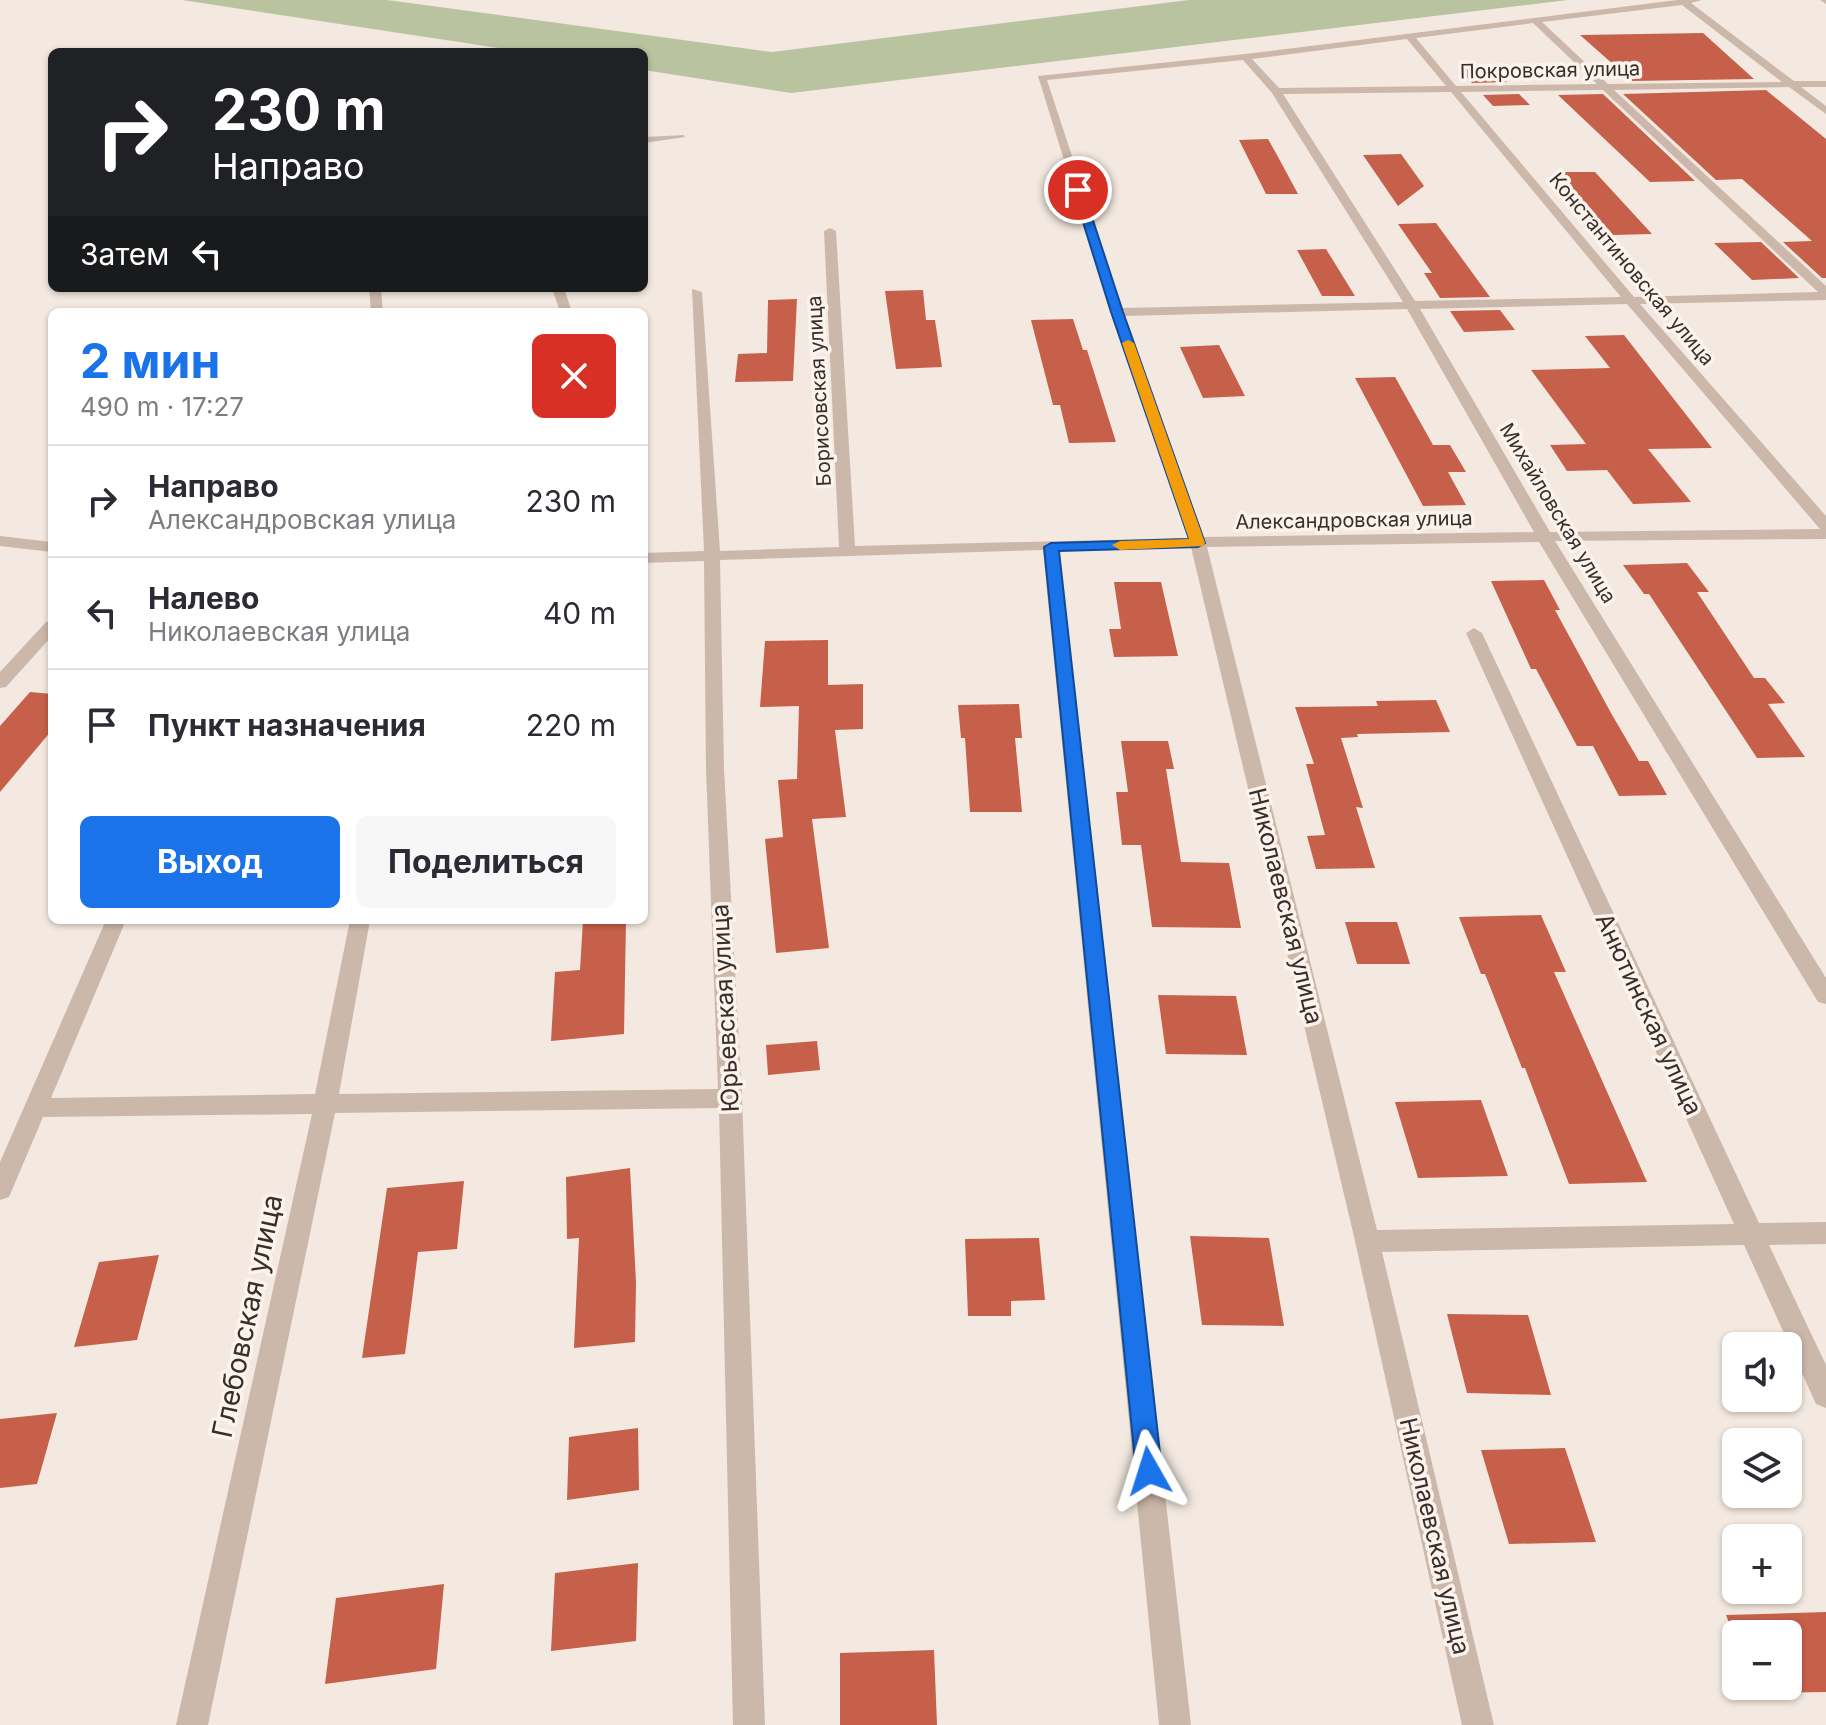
<!DOCTYPE html>
<html lang="ru">
<meta charset="utf-8">
<style>
:root{--surface:#fff;--page:#f7f7f7;--text:#2b2b33;--muted:#7c7c81;--line:#e1e1e2;--accent:#1a73e8}
body{margin:0;font-family:Inter,sans-serif;background:var(--page);color:var(--text);height:100vh;display:flex;flex-direction:column;font-size:30px;white-space:nowrap}
*{box-sizing:border-box;margin:0}
p{font-size:26px;color:var(--muted)}
.icon{flex:none;width:44px;height:44px;fill:none;stroke:currentColor;stroke-width:2;stroke-linecap:round;stroke-linejoin:round}
.map{position:relative;flex:1;overflow:hidden}
.details{position:absolute;left:48px;top:308px;width:600px;height:616px;display:flex;flex-direction:column;background:var(--surface);border-radius:12px;box-shadow:0 2px 6px #0004}
.details>*{flex:none}
.hud{position:absolute;left:48px;top:48px;width:600px;height:244px;border-radius:12px;box-shadow:0 2px 6px #0004;background:#202124;color:#fff;overflow:hidden}
.buttons{position:absolute;left:1722px;top:1332px;display:grid;gap:16px}
.buttons a{display:grid;place-items:center;width:80px;height:80px;border-radius:12px;background:var(--surface);box-shadow:0 2px 6px #0004;font-size:40px}
.pin{position:absolute;display:grid;place-items:center;width:68px;height:68px;color:#fff;margin:-34px;border:4px solid #fff;border-radius:50%;box-shadow:0 2px 8px #0007}
.me{position:absolute;width:88px;margin:-44px;rotate:354deg;stroke-linejoin:round;filter:drop-shadow(0 0 6px #0008)}
.turn{display:flex;align-items:center;gap:28px;height:168px;padding:0 32px;font-size:36px}
.turn .icon{width:104px;height:104px;stroke-width:2.5}
.turn b{display:block;font-size:56px;line-height:68px}
.then{display:flex;align-items:center;height:76px;padding:0 32px;background:#0003;gap:16px;font-size:30px}
.round{display:grid;place-items:center;flex:none;width:84px;height:84px;border-radius:12px;background:var(--page)}
.overview{display:flex;align-items:center;justify-content:space-between;height:136px;padding:0 32px}
h1{font-size:48px;font-weight:700;line-height:60px;color:var(--accent)}
.button{display:flex;gap:16px;margin-top:auto;padding:16px 32px}
.button a{flex:1;height:92px;border-radius:12px;background:var(--accent);color:#fff;font-size:32px;font-weight:700;line-height:92px;text-align:center}
.button a+a{background:var(--page);color:var(--text)}
ul{padding:0;list-style:none}
li{display:flex;align-items:center;gap:24px;height:112px;padding:0 32px;border-top:2px solid var(--line)}
li div{flex:1}
li b{display:block;font-size:30px}
li em{font-style:normal}
.map>svg:first-child{display:block}
.green{fill:#b9c39f}
.building{fill:#c7604a}
.lines{fill:none;stroke-linecap:round;stroke-linejoin:round}
.minor{fill:#ccb8ab;fill-rule:evenodd}
.route{fill:#1a73e8;stroke:#114b97;stroke-width:2}
.slow{fill:#f59e0b}
.labels{text-anchor:middle;dominant-baseline:central;stroke-width:7;stroke-linejoin:round;paint-order:stroke}
.far-street-label{font-size:20px;fill:#3a2e2a;stroke:#fbf3ec}
.street-label{font-size:24px;fill:#3a2e2a;stroke:#fbf3ec}
.near-street-label{font-size:28px;fill:#3a2e2a;stroke:#fbf3ec}
</style>
<div class="map">
<svg width="1826" height="1725" viewBox="0 0 1826 1725">
<rect width="100%" height="100%" fill="#f3e9e0"/>
<!-- green -->
<path class="green" d="M 182,0 L 387,0 L 772,52 L 1189,0 L 1568,0 L 791,93 L 644,70 L 644,52 L 524,52 Z"/>
<!-- building -->
<path class="building" d="M 1703,33 L 1754,79 L 1632,81 L 1580,35 Z
M 1458,68 L 1493,68 L 1507,82 L 1472,83 Z
M 1766,90 L 1826,139 L 1826,278 L 1822,278 L 1783,242 L 1812,241 L 1742,179 L 1716,180 L 1623,94 Z
M 1519,94 L 1530,105 L 1493,106 L 1483,95 Z
M 1603,94 L 1695,181 L 1650,182 L 1558,95 Z
M 1268,139 L 1277,155 L 1298,194 L 1266,194 L 1239,140 Z
M 1401,154 L 1424,186 L 1398,206 L 1363,155 Z
M 1558,172 L 1595,172 L 1652,234 L 1613,235 Z
M 1436,223 L 1490,297 L 1440,298 L 1424,273 L 1432,273 L 1398,224 Z
M 1761,242 L 1799,278 L 1752,280 L 1714,243 Z
M 1326,249 L 1355,296 L 1322,296 L 1297,250 Z
M 923,290 L 926,320 L 935,320 L 942,367 L 896,369 L 885,291 Z
M 797,299 L 793,381 L 735,382 L 738,354 L 767,353 L 768,300 Z
M 1500,310 L 1515,330 L 1464,332 L 1450,311 Z
M 1073,319 L 1083,350 L 1087,350 L 1116,442 L 1069,443 L 1060,405 L 1053,405 L 1031,320 Z
M 1624,335 L 1712,448 L 1648,449 L 1691,502 L 1633,504 L 1607,470 L 1567,471 L 1550,445 L 1586,444 L 1531,370 L 1610,368 L 1585,336 Z
M 1219,345 L 1245,396 L 1203,398 L 1180,347 Z
M 1395,377 L 1433,445 L 1450,445 L 1466,472 L 1448,472 L 1466,505 L 1423,506 L 1355,378 Z
M 1687,563 L 1709,592 L 1697,592 L 1754,678 L 1765,678 L 1785,703 L 1768,704 L 1805,757 L 1757,758 L 1649,594 L 1644,594 L 1623,565 Z
M 1544,580 L 1560,610 L 1555,610 L 1611,713 L 1639,761 L 1648,761 L 1667,795 L 1619,796 L 1593,746 L 1577,746 L 1536,669 L 1531,669 L 1491,581 Z
M 1114,582 L 1161,582 L 1178,656 L 1114,657 L 1109,629 L 1121,629 Z
M 828,640 L 828,685 L 863,684 L 863,729 L 835,730 L 846,817 L 812,819 L 829,948 L 776,953 L 765,839 L 783,837 L 778,780 L 797,779 L 799,706 L 760,707 L 765,641 Z
M 30,692 L 52,694 L 52,730 L 0,792 L 0,726 Z
M 1436,700 L 1450,732 L 1357,734 L 1358,737 L 1341,738 L 1363,808 L 1356,807 L 1375,868 L 1316,869 L 1307,836 L 1325,835 L 1306,764 L 1314,764 L 1295,707 L 1378,706 L 1376,701 Z
M 1019,704 L 1022,738 L 1015,738 L 1022,812 L 970,812 L 965,738 L 961,738 L 958,705 Z
M 1121,741 L 1168,741 L 1174,769 L 1166,769 L 1181,862 L 1229,863 L 1241,928 L 1152,927 L 1141,845 L 1122,845 L 1116,792 L 1128,792 Z
M 1541,915 L 1566,972 L 1554,972 L 1647,1182 L 1569,1184 L 1525,1068 L 1522,1068 L 1485,974 L 1481,974 L 1459,917 Z
M 583,920 L 626,920 L 624,1034 L 551,1041 L 555,972 L 580,970 Z
M 1345,922 L 1397,922 L 1410,964 L 1357,964 Z
M 1158,995 L 1236,996 L 1247,1055 L 1166,1054 Z
M 817,1041 L 820,1070 L 768,1075 L 766,1045 Z
M 1481,1100 L 1508,1176 L 1418,1178 L 1395,1102 Z
M 630,1168 L 636,1282 L 635,1342 L 574,1348 L 579,1238 L 567,1239 L 566,1177 Z
M 464,1181 L 457,1249 L 418,1252 L 405,1354 L 362,1358 L 387,1188 Z
M 1190,1236 L 1269,1238 L 1284,1326 L 1202,1325 Z
M 1039,1238 L 1045,1300 L 1011,1301 L 1011,1316 L 968,1316 L 965,1239 Z
M 159,1255 L 137,1340 L 74,1347 L 99,1262 Z
M 1447,1314 L 1528,1315 L 1551,1395 L 1467,1393 Z
M 57,1413 L 37,1484 L 0,1488 L 0,1419 Z
M 638,1428 L 639,1490 L 567,1500 L 569,1437 Z
M 1565,1448 L 1596,1542 L 1509,1544 L 1481,1450 Z
M 638,1563 L 636,1641 L 551,1651 L 555,1573 Z
M 444,1584 L 436,1669 L 325,1684 L 336,1598 Z
M 1826,1612 L 1826,1692 L 1756,1693 L 1753,1686 L 1788,1686 L 1788,1634 L 1736,1634 L 1736,1641 L 1726,1615 Z
M 934,1650 L 937,1725 L 840,1725 L 840,1653 Z"/>
<g class="lines">
<!-- minor -->
<path class="minor" d="M 1677,0 L 1702,0 L 1691,3 L 1794,81 L 1826,81 L 1826,87 L 1801,87 L 1826,106 L 1826,114 L 1789,87 L 1614,90 L 1826,286 L 1826,300 L 1640,304 L 1826,516 L 1826,539 L 1555,541 L 1826,978 L 1826,1004 L 1818,1002 L 1539,542 L 1207,547 L 1377,1230 L 1734,1224 L 1466,633 L 1474,628 L 1482,633 L 1759,1223 L 1826,1222 L 1826,1244 L 1769,1245 L 1826,1365 L 1826,1408 L 1816,1404 L 1744,1245 L 1382,1252 L 1494,1725 L 1462,1725 L 1355,1241 L 1191,547 L 1059,550 L 1191,1725 L 1159,1725 L 1043,550 L 720,560 L 724,769 L 742,1098 L 765,1725 L 733,1725 L 719,1108 L 335,1113 L 208,1725 L 176,1725 L 312,1114 L 43,1117 L 9,1197 L 0,1200 L 0,1162 L 106,920 L 126,920 L 51,1098 L 315,1094 L 350,920 L 370,920 L 339,1094 L 718,1089 L 706,769 L 704,561 L 644,563 L 644,553 L 704,551 L 692,289 L 702,292 L 720,551 L 839,547 L 824,231 L 830,228 L 836,231 L 855,546 L 1188,538 L 1111,312 L 1038,76 L 1245,54 ZM 1682,5 L 1782,82 L 1608,84 L 1542,22 ZM 1533,23 L 1597,84 L 1456,86 L 1416,38 ZM 1407,39 L 1446,86 L 1279,88 L 1252,59 ZM 1243,60 L 1272,93 L 1403,302 L 1122,308 L 1047,80 ZM 1603,90 L 1818,292 L 1634,297 L 1461,92 ZM 1451,92 L 1621,297 L 1415,301 L 1283,94 ZM 1627,304 L 1820,529 L 1821,529 L 1550,532 L 1420,309 ZM 1407,309 L 1534,532 L 1204,537 L 1125,316 Z
M 1820,0 L 1826,0 L 1826,4 Z
M 684,135 L 685,137 L 644,143 L 644,137 Z
M 369,288 L 381,288 L 383,312 L 371,312 Z
M 552,288 L 564,288 L 572,312 L 560,312 Z
M 0,536 L 52,542 L 52,552 L 0,546 Z
M 52,621 L 52,636 L 6,687 L 0,688 L 0,672 L 46,622 Z"/>
</g>
<!-- route -->
<path class="route" d="M 1078,187 L 1083,190 L 1123,312 L 1205,543 L 1198,547 L 1059,551 L 1162,1471 L 1158,1480 L 1149,1483 L 1140,1480 L 1136,1471 L 1044,547 L 1051,543 L 1189,539 L 1111,312 L 1073,190 Z"/>
<!-- slow -->
<path class="slow" d="M 1128,340 L 1134,343 L 1205,543 L 1203,546 L 1120,550 L 1112,545 L 1120,541 L 1189,539 L 1122,343 Z"/>
<g class="labels">
<!-- far-street labels -->
<g class="far-street-label">
<text transform="translate(1550 70) rotate(-1)">Покровская улица</text>
<text transform="translate(1632 269) rotate(50)">Константиновская улица</text>
<text transform="translate(819 391) rotate(-93)">Борисовская улица</text>
<text transform="translate(1558 513) rotate(59)">Михайловская улица</text>
<text transform="translate(1354 520) rotate(-1)">Александровская улица</text>
</g>
<!-- street labels -->
<g class="street-label">
<text transform="translate(1286 906) rotate(76)">Николаевская улица</text>
<text transform="translate(725 1008) rotate(-93)">Юрьевская улица</text>
<text transform="translate(1649 1014) rotate(65)">Анютинская улица</text>
<text transform="translate(1435 1536) rotate(77)">Николаевская улица</text>
</g>
<!-- near-street labels -->
<g class="near-street-label">
<text transform="translate(247 1316) rotate(-78)">Глебовская улица</text>
</g>
</g>
</svg>
<div class="buttons">
<a><svg class="icon" aria-label="sound" viewBox="0 0 24 24"><path d="M4 9h4l5-4v14l-5-4H4zM17 9q2 3 0 6"/></svg></a>
<a><svg class="icon" aria-label="layers" viewBox="0 0 24 24"><path d="M12 4l9 5-9 5-9-5zM3 14l9 5 9-5"/></svg></a>
<a>+</a>
<a>−</a>
</div>
<div class="pin" style="left:1078px;top:190px;background:#d93025"><svg class="icon" aria-label="arrive" viewBox="0 0 24 24"><path d="M6 21V4h12l-3 4 3 4H6"/></svg></div>
<svg class="me" style="left:1149px;top:1471px" viewBox="-20 -20 40 40"><path d="M0-17L14 15 0 8-14 15z" fill="#1a73e8" stroke="#fff" stroke-width="4"/></svg>
<div class="hud">
<div class="turn"><svg class="icon" aria-label="right" viewBox="0 0 24 24"><path d="M7 20v-9h11M14 6l5 5-5 5"/></svg><div><b>230 m</b>Направо</div></div>
<div class="then">Затем<svg class="icon" aria-label="left" viewBox="0 0 24 24"><path d="M17 20v-9H6M10 6l-5 5 5 5"/></svg></div>
</div>
<section class="details">
<div class="overview"><div><h1>2 мин</h1><p>490 m · 17:27</p></div><a class="round" style="background:#d93025;color:#fff"><svg class="icon" aria-label="close" viewBox="0 0 24 24"><path d="M6 6l12 12M18 6L6 18"/></svg></a></div>
<ul>
<li><svg class="icon" aria-label="right" viewBox="0 0 24 24"><path d="M7 20v-9h11M14 6l5 5-5 5"/></svg><div><b>Направо</b><p>Александровская улица</p></div><em>230 m</em></li>
<li><svg class="icon" aria-label="left" viewBox="0 0 24 24"><path d="M17 20v-9H6M10 6l-5 5 5 5"/></svg><div><b>Налево</b><p>Николаевская улица</p></div><em>40 m</em></li>
<li><svg class="icon" aria-label="arrive" viewBox="0 0 24 24"><path d="M6 21V4h12l-3 4 3 4H6"/></svg><div><b>Пункт назначения</b></div><em>220 m</em></li>
</ul>
<div class="button"><a>Выход</a><a>Поделиться</a></div>
</section>
</div>
